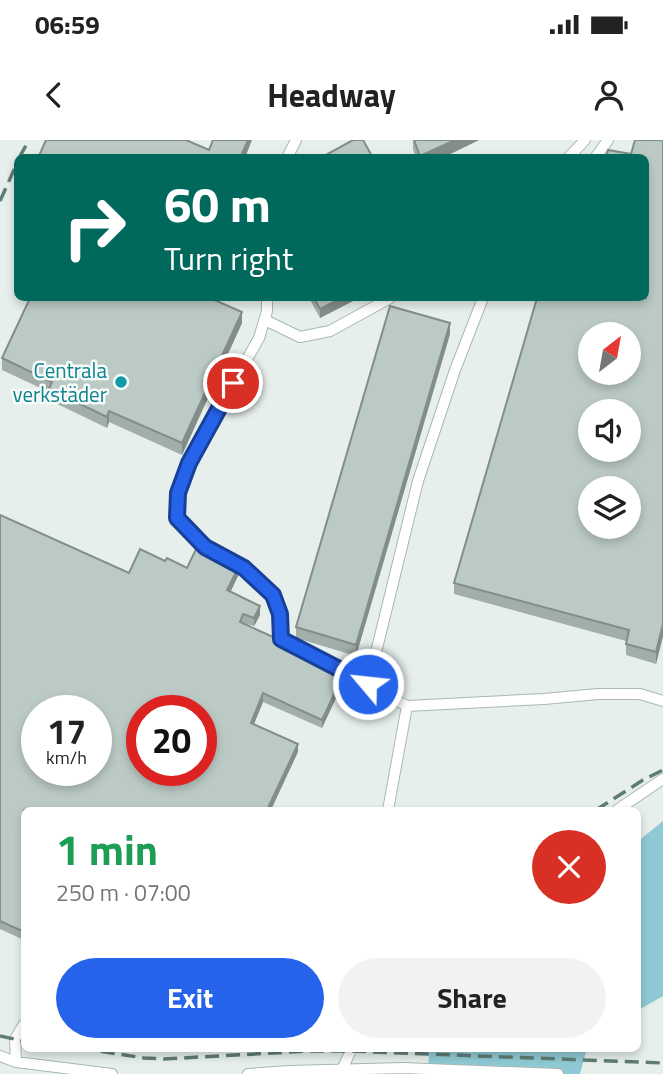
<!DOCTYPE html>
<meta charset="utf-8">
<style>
:root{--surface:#fff;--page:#f2f2f2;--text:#222;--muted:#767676;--accent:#2563eb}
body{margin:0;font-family:"Titillium Web",sans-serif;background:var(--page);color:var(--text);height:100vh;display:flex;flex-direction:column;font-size:26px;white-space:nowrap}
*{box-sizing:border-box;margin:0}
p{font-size:23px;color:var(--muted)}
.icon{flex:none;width:38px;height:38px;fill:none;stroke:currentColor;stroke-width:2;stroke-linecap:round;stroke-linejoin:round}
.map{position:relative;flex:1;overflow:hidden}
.drawer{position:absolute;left:21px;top:667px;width:620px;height:245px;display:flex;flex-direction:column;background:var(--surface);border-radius:10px;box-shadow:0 4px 10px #0003}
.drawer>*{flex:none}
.guide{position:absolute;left:14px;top:14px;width:635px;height:147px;border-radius:10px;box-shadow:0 4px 10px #0003;background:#00695c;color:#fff;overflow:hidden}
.needle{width:46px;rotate:31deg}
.tools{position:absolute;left:578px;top:182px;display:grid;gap:14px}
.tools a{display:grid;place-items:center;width:63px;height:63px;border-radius:50%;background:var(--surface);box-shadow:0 4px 10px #0003;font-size:35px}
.speed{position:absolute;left:21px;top:555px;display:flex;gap:14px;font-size:35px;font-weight:700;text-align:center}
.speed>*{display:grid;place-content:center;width:91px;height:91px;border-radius:50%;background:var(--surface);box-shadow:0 4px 10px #0003;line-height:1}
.speed small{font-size:18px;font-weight:400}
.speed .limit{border:10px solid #d22;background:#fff;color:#111}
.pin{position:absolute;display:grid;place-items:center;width:60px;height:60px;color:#fff;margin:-30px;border:4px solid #fff;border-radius:50%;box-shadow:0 2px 7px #0007}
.me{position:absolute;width:77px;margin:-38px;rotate:298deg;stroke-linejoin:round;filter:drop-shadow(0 0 5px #0008)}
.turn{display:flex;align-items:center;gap:24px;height:147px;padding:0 35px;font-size:32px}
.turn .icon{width:91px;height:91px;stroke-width:2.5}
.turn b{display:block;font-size:49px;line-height:60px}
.round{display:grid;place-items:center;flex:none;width:74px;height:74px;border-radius:37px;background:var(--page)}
.overview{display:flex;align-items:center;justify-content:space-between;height:119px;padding:0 35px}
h1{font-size:42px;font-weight:700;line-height:52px;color:#1e9e55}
.cta{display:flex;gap:14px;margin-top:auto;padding:14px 35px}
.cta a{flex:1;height:80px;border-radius:42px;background:var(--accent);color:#fff;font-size:28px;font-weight:700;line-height:80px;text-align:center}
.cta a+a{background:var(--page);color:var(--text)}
.status{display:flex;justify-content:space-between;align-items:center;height:49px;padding:0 35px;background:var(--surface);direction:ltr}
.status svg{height:19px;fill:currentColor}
header{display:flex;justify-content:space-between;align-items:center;height:91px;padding:0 35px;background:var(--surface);font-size:32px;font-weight:700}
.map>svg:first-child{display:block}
.water{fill:#8ec9d4}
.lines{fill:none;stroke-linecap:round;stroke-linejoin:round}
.minor-casing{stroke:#a8b8b2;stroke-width:12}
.minor{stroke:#fff;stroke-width:10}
.rail{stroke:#5f7d75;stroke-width:3.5;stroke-dasharray:14 7;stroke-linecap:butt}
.wall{fill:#a1aea9}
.shaded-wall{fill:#838d89}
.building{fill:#bbcac4;stroke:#838d89;stroke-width:2;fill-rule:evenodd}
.route-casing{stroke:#184099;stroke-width:18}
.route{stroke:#2563eb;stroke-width:12}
.culture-dot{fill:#0f9aa8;stroke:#f7fbf9;stroke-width:2.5}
.labels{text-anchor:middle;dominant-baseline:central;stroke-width:5;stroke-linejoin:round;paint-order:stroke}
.culture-label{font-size:21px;fill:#0d838f;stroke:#f7fbf9;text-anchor:end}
</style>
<div class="status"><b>06:59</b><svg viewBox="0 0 49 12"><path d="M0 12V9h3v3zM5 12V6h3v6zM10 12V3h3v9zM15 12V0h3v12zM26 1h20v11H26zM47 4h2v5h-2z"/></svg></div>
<header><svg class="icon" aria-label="back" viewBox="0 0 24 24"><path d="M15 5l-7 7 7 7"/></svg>Headway<svg class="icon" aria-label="person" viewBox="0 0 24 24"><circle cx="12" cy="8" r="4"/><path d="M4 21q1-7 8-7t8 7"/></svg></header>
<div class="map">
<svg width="663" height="934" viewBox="0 0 663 934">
<rect width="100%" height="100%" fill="#e6efeb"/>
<!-- water -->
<path class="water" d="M 663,681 L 663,856 L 637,871 L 637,702 Z
M 430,908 L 587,908 L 580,934 L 427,934 Z"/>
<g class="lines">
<!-- minor casing -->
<g class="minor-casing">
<path id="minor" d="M 287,18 L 296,0
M 568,18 L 585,0
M 595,18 L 608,0
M 267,158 L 267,171 L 259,198 L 189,323 L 178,353 L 177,378 L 205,407 L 244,428 L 273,455 L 280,474 L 281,499 L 407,566 L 388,670
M 265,180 L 300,197 L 330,191 L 390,158
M 368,545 L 418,341 L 455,230 L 483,158
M 407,566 L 544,559 L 598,554 L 640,554 L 663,561
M 617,670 L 663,639
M 0,916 L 16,922 L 112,934
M 16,922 L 15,899 L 24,884
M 248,934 L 289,931 L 403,928 L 558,934
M 340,934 L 352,908"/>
</g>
<!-- minor -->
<use href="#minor" class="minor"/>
<!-- rail -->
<path class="rail" d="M 19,18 L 29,0
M 0,61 L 18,21
M 596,670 L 643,640 L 663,630
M 0,896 L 24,901
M 80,908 L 144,918 L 164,919 L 308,911 L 350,911 L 663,923"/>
</g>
<!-- wall -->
<path class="wall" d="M 413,0 L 479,0 L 442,18 L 416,18 L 413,9 Z
M 663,0 L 663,496 L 656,524 L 626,515 L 626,501 L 454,454 L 454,443 L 631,14 Z
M 309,158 L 353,158 L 353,161 L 320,178 Z
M 242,183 L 182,315 L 109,282 L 107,288 L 49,260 L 49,252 L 2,230 L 2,218 Z
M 450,194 L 356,516 L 296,498 L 296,487 Z
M 0,375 L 129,433 L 165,421 L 187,428 L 239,434 L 230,452 L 260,475 L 254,486 L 243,483 L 344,541 L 322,588 L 263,562 L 254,584 L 298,612 L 24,670 L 24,800 L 0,789 Z"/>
<!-- shaded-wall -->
<path class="shaded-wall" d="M 248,0 L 252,0 L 245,18 L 240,18 Z
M 455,0 L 479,0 L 442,18 L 420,18 L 420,16 Z
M 342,158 L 353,158 L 353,161 L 320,178 L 320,169 Z
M 242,172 L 242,183 L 182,315 L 182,303 Z
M 450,183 L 450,194 L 356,516 L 356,505 Z
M 109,271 L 109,282 L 107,288 L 107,277 Z
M 239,426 L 239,434 L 227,459 L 227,450 Z
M 260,466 L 260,475 L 254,486 L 254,478 Z
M 663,484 L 663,496 L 656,524 L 656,512 Z
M 344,533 L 344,541 L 322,588 L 322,580 Z
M 263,553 L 263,562 L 251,591 L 251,583 Z
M 298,604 L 298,612 L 271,670 L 267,670 Z"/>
<!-- building -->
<path class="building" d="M 46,0 L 186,0 L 209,10 L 213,0 L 248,0 L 240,18 L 38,18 Z
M 353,0 L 363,0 L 373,18 L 322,17 Z
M 414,0 L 455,0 L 420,16 Z
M 635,0 L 663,0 L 663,484 L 656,512 L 626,504 L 629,490 L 454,443 L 537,158 L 646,158 L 646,18 L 606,18 L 608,10 L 631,14 ZM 590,194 L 628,194 L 628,233 L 590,233 ZM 590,271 L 628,271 L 628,310 L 590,310 ZM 590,348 L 628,348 L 628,387 L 590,387 Z
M 30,158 L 210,158 L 242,172 L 182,303 L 109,271 L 107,277 L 49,249 L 52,242 L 2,218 Z
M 314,158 L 342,158 L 320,169 Z
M 390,166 L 450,183 L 356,505 L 296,487 Z
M 0,375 L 129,433 L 140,409 L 165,421 L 167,418 L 187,428 L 198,405 L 239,426 L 227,450 L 260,466 L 254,478 L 243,474 L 240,482 L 295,507 L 344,533 L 322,580 L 263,553 L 251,583 L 298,604 L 267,670 L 24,670 L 24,792 L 0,781 ZM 37,570 L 96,570 L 96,630 L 37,630 ZM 142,570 L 201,570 L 201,630 L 142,630 Z"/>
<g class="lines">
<!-- route casing -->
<g class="route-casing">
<path id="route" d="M 233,243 L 189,323 L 178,353 L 177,378 L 205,407 L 244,428 L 273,455 L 280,474 L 281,499 L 368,544"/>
</g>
<!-- route -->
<use href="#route" class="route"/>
</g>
<!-- markers -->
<circle class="culture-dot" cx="121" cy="242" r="7"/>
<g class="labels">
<!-- culture labels -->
<g class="culture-label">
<text x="107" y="230">Centrala<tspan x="107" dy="24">verkstäder</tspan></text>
</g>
</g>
</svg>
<div class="tools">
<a><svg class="needle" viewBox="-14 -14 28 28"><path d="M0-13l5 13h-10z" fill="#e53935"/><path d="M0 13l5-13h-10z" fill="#767676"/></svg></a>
<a><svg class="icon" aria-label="sound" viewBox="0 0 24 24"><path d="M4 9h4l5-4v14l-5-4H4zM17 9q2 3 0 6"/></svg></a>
<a><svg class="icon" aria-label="layers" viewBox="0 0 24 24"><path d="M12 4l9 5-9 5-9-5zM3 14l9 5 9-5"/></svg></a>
</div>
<div class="speed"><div>17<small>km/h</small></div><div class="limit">20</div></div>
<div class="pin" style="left:233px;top:243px;background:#d93025"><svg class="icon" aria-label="arrive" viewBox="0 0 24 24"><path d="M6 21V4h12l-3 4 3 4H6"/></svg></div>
<svg class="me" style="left:368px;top:544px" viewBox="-20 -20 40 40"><circle r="17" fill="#2563eb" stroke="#fff" stroke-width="3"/><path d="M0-11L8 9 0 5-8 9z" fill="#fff"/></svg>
<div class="guide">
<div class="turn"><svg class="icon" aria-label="right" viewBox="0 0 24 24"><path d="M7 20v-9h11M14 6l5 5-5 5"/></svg><div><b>60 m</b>Turn right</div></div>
</div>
<section class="drawer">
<div class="overview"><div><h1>1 min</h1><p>250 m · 07:00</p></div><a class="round" style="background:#d93025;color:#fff"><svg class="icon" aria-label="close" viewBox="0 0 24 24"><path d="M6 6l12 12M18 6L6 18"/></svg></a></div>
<div class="cta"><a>Exit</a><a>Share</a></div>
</section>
</div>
